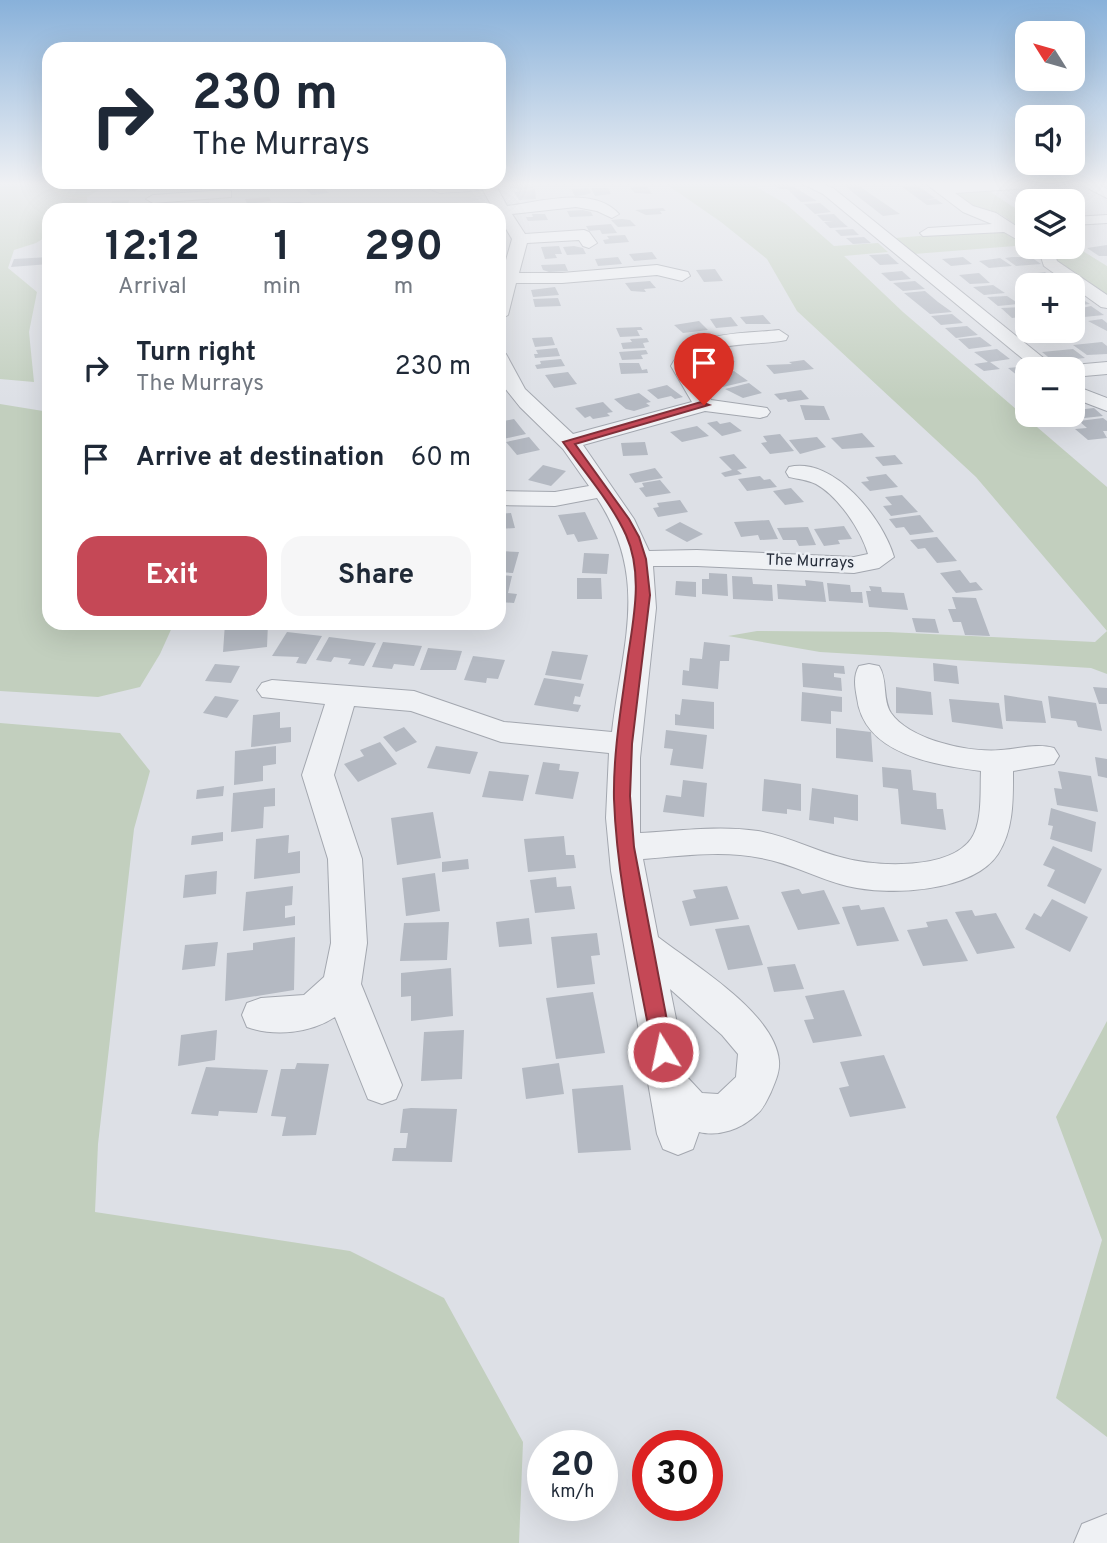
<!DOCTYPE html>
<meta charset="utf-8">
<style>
:root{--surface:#fff;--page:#f6f6f7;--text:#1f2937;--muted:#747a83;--accent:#c54856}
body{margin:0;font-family:Overpass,sans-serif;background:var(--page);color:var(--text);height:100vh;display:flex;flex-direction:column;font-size:26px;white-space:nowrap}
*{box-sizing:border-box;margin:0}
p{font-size:23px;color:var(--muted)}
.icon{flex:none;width:38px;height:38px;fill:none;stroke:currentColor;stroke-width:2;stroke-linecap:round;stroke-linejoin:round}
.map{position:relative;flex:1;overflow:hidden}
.sheet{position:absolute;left:42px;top:203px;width:464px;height:427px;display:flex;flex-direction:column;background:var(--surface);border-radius:21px;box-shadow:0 7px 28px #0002}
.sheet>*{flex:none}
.hud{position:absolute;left:42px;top:42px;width:464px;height:147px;border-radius:21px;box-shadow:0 7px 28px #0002;background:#fff;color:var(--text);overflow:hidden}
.needle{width:46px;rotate:307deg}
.fabs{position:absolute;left:1015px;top:21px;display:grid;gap:14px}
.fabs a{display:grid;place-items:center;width:70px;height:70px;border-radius:14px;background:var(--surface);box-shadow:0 7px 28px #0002;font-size:35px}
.speed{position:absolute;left:527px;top:1430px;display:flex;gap:14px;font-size:35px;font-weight:700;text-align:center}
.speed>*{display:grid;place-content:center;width:91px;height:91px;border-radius:50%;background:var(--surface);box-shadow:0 7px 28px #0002;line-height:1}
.speed small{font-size:18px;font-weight:400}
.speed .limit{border:10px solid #d22;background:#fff;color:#111}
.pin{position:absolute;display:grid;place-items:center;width:60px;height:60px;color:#fff;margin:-72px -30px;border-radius:50% 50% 50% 0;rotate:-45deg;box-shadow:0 0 7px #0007}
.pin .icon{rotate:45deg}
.me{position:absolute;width:77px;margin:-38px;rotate:350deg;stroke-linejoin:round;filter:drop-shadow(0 0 5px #0008)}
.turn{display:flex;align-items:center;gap:24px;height:147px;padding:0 35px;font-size:32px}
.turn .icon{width:91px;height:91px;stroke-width:2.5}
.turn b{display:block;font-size:49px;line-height:60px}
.eta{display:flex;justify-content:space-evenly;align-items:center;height:119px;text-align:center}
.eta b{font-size:42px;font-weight:700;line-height:49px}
.cta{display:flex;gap:14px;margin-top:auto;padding:14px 35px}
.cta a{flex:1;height:80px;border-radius:21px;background:var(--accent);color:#fff;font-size:28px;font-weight:700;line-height:80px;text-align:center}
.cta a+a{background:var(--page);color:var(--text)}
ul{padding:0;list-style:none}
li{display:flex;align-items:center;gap:21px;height:91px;padding:0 35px}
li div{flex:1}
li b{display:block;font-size:26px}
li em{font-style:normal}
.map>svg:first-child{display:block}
.green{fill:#c2cfbe}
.building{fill:#b4b9c2}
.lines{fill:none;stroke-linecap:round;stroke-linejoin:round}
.street-casing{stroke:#a3a7af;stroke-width:2}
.street{fill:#eff1f4;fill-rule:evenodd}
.route{fill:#c54856;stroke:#802f38;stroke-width:2}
.labels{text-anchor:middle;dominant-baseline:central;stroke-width:5;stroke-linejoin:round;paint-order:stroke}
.far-street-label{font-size:16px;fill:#272e3b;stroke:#eceff4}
</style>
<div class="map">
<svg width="1107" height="1543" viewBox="0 0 1107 1543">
<rect width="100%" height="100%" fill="#dde0e6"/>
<!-- green -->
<path class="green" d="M 0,184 L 109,184 L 87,197 L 88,210 L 49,210 L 49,235 L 36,243 L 14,250 L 8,268 L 37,292 L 29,332 L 34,382 L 0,379 Z
M 666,184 L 751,184 L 786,204 L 834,246 L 878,243 L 888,252 L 844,256 L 903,312 L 1107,487 L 1107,674 L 1091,668 L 820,652 L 728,636 L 757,631 L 888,632 L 1095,642 L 1107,631 L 976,477 L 797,311 L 767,259 L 721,222 Z
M 986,189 L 1027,216 L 1027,232 L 1000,214 L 975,208 L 950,192 Z
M 1006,229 L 1027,245 L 914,254 L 895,238 Z
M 1073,245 L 1107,266 L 1107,295 L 1057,263 L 1051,247 Z
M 0,404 L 49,412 L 49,623 L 174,623 L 160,654 L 140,687 L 98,697 L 0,691 Z
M 0,723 L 120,733 L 150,771 L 134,829 L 98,1144 L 95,1212 L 350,1251 L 444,1298 L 523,1442 L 519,1543 L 0,1543 Z
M 1107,1021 L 1107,1437 L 1056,1398 L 1102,1240 L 1056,1117 Z"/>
<!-- building -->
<path class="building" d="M 115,184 L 120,184 L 143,185 L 135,191 L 107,189 Z
M 203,184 L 202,190 L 180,191 L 181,186 Z
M 509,184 L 531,184 L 533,188 L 520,190 L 535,189 L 536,199 L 519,200 L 514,192 L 519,192 L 518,189 L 510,188 Z
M 773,184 L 789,184 L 817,201 L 801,202 L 787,189 L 779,189 Z
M 842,184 L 856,184 L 900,214 L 883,216 Z
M 320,185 L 329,193 L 312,195 L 303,187 Z
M 917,185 L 935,198 L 925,200 L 936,199 L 943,204 L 927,205 L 901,186 Z
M 646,186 L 652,194 L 635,193 L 630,188 Z
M 588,188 L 591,193 L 585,195 L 575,196 L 571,189 Z
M 591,188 L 608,188 L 611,194 L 595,196 Z
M 1069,190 L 1077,195 L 1042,197 L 1034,192 Z
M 269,197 L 271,201 L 247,204 L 245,199 Z
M 129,200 L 127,210 L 109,208 L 112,201 Z
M 209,202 L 209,208 L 172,210 L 172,206 Z
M 820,203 L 831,212 L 815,214 L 804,204 Z
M 663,208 L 666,211 L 660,211 L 662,214 L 646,215 L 635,210 Z
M 583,210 L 591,212 L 593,216 L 570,217 L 567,211 Z
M 532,214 L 545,214 L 548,220 L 528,221 L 526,217 L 533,217 Z
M 834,214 L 840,220 L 848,227 L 830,228 L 824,222 L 833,221 L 823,221 L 817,215 Z
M 622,219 L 630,220 L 636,226 L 618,227 L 611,220 Z
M 611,224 L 617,233 L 602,234 L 600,230 L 589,231 L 586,226 Z
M 853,229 L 859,235 L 841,236 L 835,230 Z
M 625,235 L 629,242 L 605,244 L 603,240 L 609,239 L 607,236 Z
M 864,237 L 871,243 L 853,244 L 846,238 Z
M 1107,245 L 1107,256 L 1099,256 L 1087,248 Z
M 559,246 L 562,254 L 555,254 L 557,258 L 545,259 L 541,247 Z
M 574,246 L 583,248 L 586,254 L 567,255 L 563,247 Z
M 652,252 L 657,259 L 634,261 L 629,254 Z
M 888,254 L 899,264 L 880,265 L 869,255 Z
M 49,257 L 49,264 L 11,267 L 14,259 Z
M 618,257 L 622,264 L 598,266 L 595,259 Z
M 963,257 L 972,264 L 951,266 L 942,259 Z
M 1012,257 L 1031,257 L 1041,264 L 1016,266 L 1005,258 Z
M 1000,258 L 1012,266 L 989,268 L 979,261 Z
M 565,264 L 568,271 L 549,272 L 543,270 L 541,265 Z
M 715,269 L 723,281 L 704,282 L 696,270 Z
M 902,271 L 911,279 L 890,281 L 881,273 Z
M 1045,272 L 1053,278 L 1047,278 L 1053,283 L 1037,284 L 1023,275 Z
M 979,273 L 990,283 L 970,284 L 959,275 Z
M 650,281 L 656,288 L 644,289 L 646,292 L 631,291 L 625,283 Z
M 915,281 L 925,289 L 903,291 L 893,283 Z
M 993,285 L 1005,293 L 984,295 L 973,287 Z
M 555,287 L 559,295 L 533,297 L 531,290 Z
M 925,291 L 938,302 L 952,312 L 930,314 L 904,293 Z
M 1073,295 L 1075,295 L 1090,304 L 1073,306 Z
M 1007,296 L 1019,304 L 998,306 L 987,297 Z
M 558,298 L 561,306 L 535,307 L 533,299 Z
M 1091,306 L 1104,315 L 1084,317 L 1073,310 Z
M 1022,307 L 1027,311 L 1027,316 L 1012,318 L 1001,308 Z
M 952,314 L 963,323 L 941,325 L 931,316 Z
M 763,315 L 771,324 L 746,324 L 740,317 Z
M 731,317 L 738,326 L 716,328 L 710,319 Z
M 1102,319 L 1107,323 L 1107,331 L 1088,321 Z
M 699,321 L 708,330 L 683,333 L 674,325 Z
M 967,326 L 978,335 L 956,338 L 945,328 Z
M 641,327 L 643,330 L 637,330 L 640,336 L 620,337 L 616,328 Z
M 1029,331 L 1045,331 L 1054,338 L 1033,339 L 1025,333 L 1030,332 Z
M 552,337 L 555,345 L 535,347 L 532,338 Z
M 980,337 L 992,346 L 969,349 L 958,339 Z
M 647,338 L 649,342 L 643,343 L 645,348 L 623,349 L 621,343 L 632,342 L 630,339 Z
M 1102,342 L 1107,346 L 1107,354 L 1087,355 L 1073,345 Z
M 557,348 L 560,356 L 535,358 L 534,354 L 538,354 L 536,350 Z
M 997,349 L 1010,359 L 990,362 L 1000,369 L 984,371 L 974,364 L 988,362 L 974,352 Z
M 1073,349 L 1085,358 L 1053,361 L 1042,352 Z
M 646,350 L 648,354 L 641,355 L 643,359 L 622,360 L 619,352 Z
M 729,357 L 735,362 L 724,364 L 728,368 L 711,370 L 706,364 L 712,363 L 708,360 Z
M 561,359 L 565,366 L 537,369 L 535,365 L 541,364 L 540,361 Z
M 804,360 L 814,369 L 774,374 L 766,365 L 792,364 L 789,362 Z
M 619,363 L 639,363 L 642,370 L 647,369 L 648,373 L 621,374 Z
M 1027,366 L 1032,369 L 1027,369 L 1027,383 L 1008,368 Z
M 734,371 L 748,381 L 723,387 L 717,383 L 721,382 L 713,376 Z
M 568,372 L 577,384 L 554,388 L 545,375 Z
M 749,383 L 762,393 L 743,398 L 725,389 Z
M 667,385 L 683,397 L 675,399 L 671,396 L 658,399 L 647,390 Z
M 801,390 L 809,399 L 788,402 L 786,399 L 780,400 L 774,394 Z
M 639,393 L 651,402 L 646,403 L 650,406 L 634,411 L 626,409 L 614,399 Z
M 603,402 L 613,412 L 607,413 L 610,416 L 593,419 L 590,416 L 585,418 L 575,408 Z
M 800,405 L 824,406 L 830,420 L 805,420 Z
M 1073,408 L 1076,410 L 1094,408 L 1103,416 L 1066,420 L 1061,415 L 1073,415 Z
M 1103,418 L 1107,421 L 1107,431 L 1103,431 L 1107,438 L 1088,440 L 1075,429 L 1087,428 L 1079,421 Z
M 514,419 L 526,434 L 503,439 L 499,433 L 499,422 Z
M 717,421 L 720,424 L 730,422 L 742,431 L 722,436 L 707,423 Z
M 697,426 L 709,436 L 682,442 L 670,432 Z
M 862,433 L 875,447 L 842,449 L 831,438 Z
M 780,434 L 794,451 L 770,454 L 761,443 L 767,442 L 763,436 Z
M 529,437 L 540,450 L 517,455 L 506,442 Z
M 817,437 L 826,447 L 800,454 L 789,440 Z
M 645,442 L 648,455 L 623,456 L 621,443 Z
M 734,454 L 747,468 L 737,470 L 742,474 L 725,477 L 721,473 L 732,470 L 719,457 Z
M 895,455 L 903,464 L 883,466 L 875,457 Z
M 543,465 L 566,471 L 551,486 L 528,480 Z
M 655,468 L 663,478 L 635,483 L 629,474 Z
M 886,474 L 898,487 L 870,491 L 861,482 L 869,481 L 866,477 Z
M 760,476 L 764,480 L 770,479 L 777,487 L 747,491 L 738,479 Z
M 660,480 L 671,493 L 646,497 L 639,488 L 644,487 L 642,483 Z
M 791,488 L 804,502 L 785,505 L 773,491 Z
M 902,495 L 918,512 L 891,516 L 883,506 L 892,505 L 885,497 Z
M 680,500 L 688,512 L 658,517 L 653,508 L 659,507 L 657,503 Z
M 585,512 L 598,539 L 578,542 L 574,534 L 567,535 L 558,515 Z
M 511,513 L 515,528 L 499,529 L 499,514 Z
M 920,515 L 934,532 L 910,535 L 904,527 L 896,528 L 889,519 Z
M 769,520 L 778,539 L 760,540 L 758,535 L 741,537 L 734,522 Z
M 680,522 L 703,534 L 687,542 L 665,530 Z
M 844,526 L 852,539 L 838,540 L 840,544 L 824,546 L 814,529 Z
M 808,527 L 816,545 L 799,546 L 796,540 L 783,540 L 777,528 Z
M 937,537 L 957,561 L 937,563 L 925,548 L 918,549 L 910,540 Z
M 499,551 L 519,552 L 513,573 L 499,572 Z
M 584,553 L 609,554 L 607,574 L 582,573 Z
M 960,570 L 970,583 L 976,582 L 983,590 L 956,593 L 940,573 Z
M 709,573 L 727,574 L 728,596 L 702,594 L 702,579 L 709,579 Z
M 499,575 L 512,576 L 508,593 L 517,594 L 514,603 L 499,602 Z
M 732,576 L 752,577 L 753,584 L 772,585 L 773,601 L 733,599 Z
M 577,578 L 601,578 L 602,599 L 577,599 Z
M 805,580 L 823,582 L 826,602 L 778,599 L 777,584 L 806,586 Z
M 676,581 L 696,582 L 696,597 L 675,595 Z
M 827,583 L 850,585 L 851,592 L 862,592 L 863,603 L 829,601 Z
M 869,586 L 881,587 L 882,592 L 904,593 L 908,610 L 869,607 L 866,591 L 871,591 Z
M 952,597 L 976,598 L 990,636 L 965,635 L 961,622 L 953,622 L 948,609 L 956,609 Z
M 912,618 L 935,619 L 939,633 L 916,632 Z
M 225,623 L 268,623 L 267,647 L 223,652 Z
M 287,632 L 322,636 L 306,664 L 296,663 L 299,657 L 272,656 Z
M 329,637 L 376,643 L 364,666 L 348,664 L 351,659 L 334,657 L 331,662 L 316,660 Z
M 383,642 L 422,646 L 414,666 L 394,664 L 392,669 L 372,667 Z
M 704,642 L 730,645 L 729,661 L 720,661 L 718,689 L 682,685 L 683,670 L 689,671 L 690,658 L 702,659 Z
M 428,648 L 462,651 L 456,670 L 420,670 Z
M 552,651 L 588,655 L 581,680 L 545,675 Z
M 473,656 L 505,660 L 498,679 L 487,678 L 486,683 L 464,680 Z
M 802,663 L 844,666 L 845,674 L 834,673 L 834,677 L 841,678 L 842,691 L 803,687 Z
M 933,663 L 957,666 L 959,684 L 934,681 Z
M 215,664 L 240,666 L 231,683 L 205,681 Z
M 544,678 L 584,684 L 580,697 L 575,696 L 573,704 L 581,705 L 578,712 L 534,705 Z
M 896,687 L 931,692 L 933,715 L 896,713 Z
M 1093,687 L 1107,688 L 1107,704 L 1099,704 Z
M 802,692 L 842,697 L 842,712 L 831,711 L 831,724 L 801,721 Z
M 1004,695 L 1042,701 L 1046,723 L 1006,721 Z
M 215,696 L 239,700 L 227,718 L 203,713 Z
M 1048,696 L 1096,703 L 1102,731 L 1078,727 L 1076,721 L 1051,718 Z
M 682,699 L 714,702 L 714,729 L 675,725 L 675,714 L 680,715 Z
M 949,699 L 999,703 L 1003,729 L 952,722 Z
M 280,712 L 280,728 L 291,727 L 291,742 L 251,747 L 253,715 Z
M 404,727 L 417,742 L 396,752 L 383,737 Z
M 836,728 L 871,732 L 873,762 L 836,758 Z
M 666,730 L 707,735 L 703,769 L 670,765 L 673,749 L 664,748 Z
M 380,742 L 397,764 L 358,782 L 344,764 L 364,756 L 360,750 Z
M 276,746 L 276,764 L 263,766 L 263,781 L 234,785 L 235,751 Z
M 436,746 L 478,752 L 470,774 L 427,768 Z
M 1095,757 L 1107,759 L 1107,778 L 1098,776 Z
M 543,762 L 560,764 L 559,770 L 579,772 L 573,799 L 535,794 Z
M 882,767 L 911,770 L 913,790 L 936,793 L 937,809 L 943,809 L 946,830 L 901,824 L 898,789 L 883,787 Z
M 489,771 L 529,775 L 523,801 L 482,797 Z
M 1058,771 L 1091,776 L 1098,812 L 1057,805 L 1054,788 L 1062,789 Z
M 764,779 L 801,784 L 801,811 L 787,809 L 787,814 L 762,811 Z
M 683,780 L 707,783 L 704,817 L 663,812 L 666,795 L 681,797 Z
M 224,786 L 223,796 L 196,799 L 197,790 Z
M 275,788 L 275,806 L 264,807 L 263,828 L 231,832 L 233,793 Z
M 812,788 L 858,795 L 858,821 L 834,817 L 834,824 L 809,820 Z
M 1051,808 L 1096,822 L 1092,852 L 1050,839 L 1053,826 L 1048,825 Z
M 433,812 L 441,858 L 397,865 L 391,818 Z
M 223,832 L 223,841 L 191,845 L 192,836 Z
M 289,835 L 288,853 L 300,851 L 300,873 L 254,879 L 256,839 Z
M 564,836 L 566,855 L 574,855 L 576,868 L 528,872 L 524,839 Z
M 1053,846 L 1102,869 L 1085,904 L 1047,886 L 1055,870 L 1043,865 Z
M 468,859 L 469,869 L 442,872 L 442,862 Z
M 217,871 L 216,894 L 183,898 L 185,875 Z
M 435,873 L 440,911 L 406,916 L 402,878 Z
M 556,877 L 557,887 L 571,886 L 575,909 L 535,913 L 530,880 Z
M 293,886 L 292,905 L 285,906 L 285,918 L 295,916 L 295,925 L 243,931 L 246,892 Z
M 727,886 L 739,919 L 690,926 L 682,901 L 696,898 L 693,890 Z
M 799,889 L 802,894 L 824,890 L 840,924 L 798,930 L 781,892 Z
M 1052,899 L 1088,917 L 1070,952 L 1025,929 L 1034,913 L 1041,917 Z
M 859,905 L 861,910 L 884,907 L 899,941 L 857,946 L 842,907 Z
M 972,910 L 975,916 L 996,913 L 1015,948 L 977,954 L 955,912 Z
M 529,918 L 532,944 L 499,947 L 496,922 Z
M 947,919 L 968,961 L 923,966 L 907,930 L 928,927 L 926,922 Z
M 449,922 L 447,960 L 400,961 L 404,923 Z
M 749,925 L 763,965 L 728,970 L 715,929 Z
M 597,933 L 600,955 L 591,956 L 595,984 L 557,988 L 551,937 Z
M 295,937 L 294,990 L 225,1001 L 227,953 L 253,950 L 253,943 Z
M 218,942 L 215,966 L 182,970 L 185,945 Z
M 795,964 L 804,989 L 774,992 L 767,967 Z
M 451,968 L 453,1016 L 411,1021 L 411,996 L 401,997 L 401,973 Z
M 844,990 L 862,1036 L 813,1043 L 804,1020 L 814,1019 L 805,996 Z
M 593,992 L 605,1053 L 556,1059 L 546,998 Z
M 217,1030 L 215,1060 L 178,1066 L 181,1035 Z
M 464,1030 L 462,1079 L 421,1081 L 424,1032 Z
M 884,1055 L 906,1108 L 850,1117 L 839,1088 L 849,1086 L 840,1062 Z
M 297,1063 L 329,1064 L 316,1135 L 282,1136 L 286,1117 L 271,1116 L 281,1069 L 295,1069 Z
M 559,1063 L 564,1094 L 526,1099 L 522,1068 Z
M 206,1067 L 268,1070 L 257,1113 L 219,1111 L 218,1116 L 191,1114 Z
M 623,1085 L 631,1150 L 578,1153 L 572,1089 Z
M 411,1108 L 457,1109 L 452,1162 L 392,1161 L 394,1148 L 406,1148 L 408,1133 L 400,1133 L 403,1109 Z"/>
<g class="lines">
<!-- street casing -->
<g class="street-casing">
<path id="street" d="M 418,184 L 495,184 L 507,206 C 539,202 594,185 619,214 L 612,218 L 597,211 L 576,207 L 512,214 L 525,234 L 584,230 L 589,232 L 597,243 L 589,248 L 583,246 L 579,240 L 527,243 L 519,273 L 562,273 L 657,265 L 688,272 L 690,276 L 682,281 L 657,275 L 562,283 L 516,283 L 508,315 L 499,320 L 499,285 L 512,239 L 499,217 L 499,210 L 494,210 L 483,190 L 440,193 Z
M 803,184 L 822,184 L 833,188 L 1057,369 L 1035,369 L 823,194 Z
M 926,184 L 1037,184 L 1030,188 L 955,193 L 973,206 L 996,213 L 1027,233 L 1027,245 L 1004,232 L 923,236 L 920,233 L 928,228 L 992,224 L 963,212 Z
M 1080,184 L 1097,184 L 1107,189 L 1107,198 Z
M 226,190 L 231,191 L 231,197 L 153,203 L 146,199 L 153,195 Z
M 299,203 L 304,204 L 308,210 L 226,210 L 233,206 Z
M 1107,215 L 1107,223 L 1073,225 L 1073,217 Z
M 1030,247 L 1053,249 L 1057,261 L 1107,295 L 1107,308 L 1101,307 L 1044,266 L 1040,254 Z
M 779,330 L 788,336 L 786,340 C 761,346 702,340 691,366 L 711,400 L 767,408 L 770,412 L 767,416 L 760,418 L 705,411 L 583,445 L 634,519 L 649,551 L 697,550 L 854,557 L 868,554 C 861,530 838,496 816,484 C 808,480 798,479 789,477 L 786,472 L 789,467 C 834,456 883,519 894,557 L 879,568 L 854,573 L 697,566 L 653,566 L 656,608 L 640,758 L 640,833 C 679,831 719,825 758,831 C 788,836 815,851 844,858 C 877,867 949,870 971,839 C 983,822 980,791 981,771 C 936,765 864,755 857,698 C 855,687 853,676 859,666 L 869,664 L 879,666 C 888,680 882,699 891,713 C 910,740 969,753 1001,750 C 1019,749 1036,743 1054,748 L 1059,756 L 1054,764 L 1013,771 C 1013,799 1014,829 998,854 C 972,893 888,896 847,886 C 818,879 791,863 761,858 C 723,850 682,856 643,859 L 658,937 C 694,965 775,1013 779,1061 C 780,1072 775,1082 771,1092 C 767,1100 764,1108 757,1114 C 742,1129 719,1137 699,1132 L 693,1149 L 678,1155 L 663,1149 L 657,1134 L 611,871 L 606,818 L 609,753 L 501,742 L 411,711 L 354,706 L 334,775 L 362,859 L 367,943 L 361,984 L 402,1085 L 396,1099 L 382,1104 L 368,1099 L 335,1017 C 311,1033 275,1037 247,1027 L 242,1015 L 247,1003 L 261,998 L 304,995 L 324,977 L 331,943 L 328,859 L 302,775 L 325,704 L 262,697 L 257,690 L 262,683 L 272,680 L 414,691 L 504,722 L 612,732 C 622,644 650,579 597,498 L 555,506 L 499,505 L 499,491 L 555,492 L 589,486 L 563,449 L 520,407 L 500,382 L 499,352 L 506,354 L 525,389 L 573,434 L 692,402 L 671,366 C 689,330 745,334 779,330 ZM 670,989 L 722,1035 L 738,1054 L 736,1077 L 718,1094 L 702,1093 L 688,1078 Z
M 1107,362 L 1107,374 L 1073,377 L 1073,369 L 1064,369 L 1073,365 Z
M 1073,385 L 1107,398 L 1107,411 L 1073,398 Z
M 1107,1514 L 1107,1543 L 1074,1543 L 1082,1524 Z"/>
</g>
<!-- street -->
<use href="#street" class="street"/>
</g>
<!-- sky -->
<linearGradient id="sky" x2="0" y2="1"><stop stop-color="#88b1da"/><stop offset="0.46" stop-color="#f0f1f4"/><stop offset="1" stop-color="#f0f1f4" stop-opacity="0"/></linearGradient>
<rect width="1107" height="400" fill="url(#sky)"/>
<!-- route -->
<path class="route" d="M 701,402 L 709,405 L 575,444 L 629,519 L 639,537 L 646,559 L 650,595 L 632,744 L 630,796 L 634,847 L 673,1052 L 670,1059 L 663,1061 L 656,1059 L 653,1052 C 638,969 617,884 614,799 C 613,752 622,703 628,656 C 634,616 643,573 626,535 C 611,502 584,472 563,442 Z"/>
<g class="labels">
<!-- far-street labels -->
<g class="far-street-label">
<text transform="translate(810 562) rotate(2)">The Murrays</text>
</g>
</g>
</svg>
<div class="fabs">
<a><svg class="needle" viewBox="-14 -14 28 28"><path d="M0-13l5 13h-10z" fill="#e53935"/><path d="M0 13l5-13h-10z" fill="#747a83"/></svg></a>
<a><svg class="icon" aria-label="sound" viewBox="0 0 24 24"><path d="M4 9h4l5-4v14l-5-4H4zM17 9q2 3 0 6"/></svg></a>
<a><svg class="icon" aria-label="layers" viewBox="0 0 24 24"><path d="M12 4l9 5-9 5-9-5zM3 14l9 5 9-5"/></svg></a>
<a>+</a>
<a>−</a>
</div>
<div class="speed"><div>20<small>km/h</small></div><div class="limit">30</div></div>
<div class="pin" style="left:704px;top:405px;background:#d93025"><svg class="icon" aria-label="arrive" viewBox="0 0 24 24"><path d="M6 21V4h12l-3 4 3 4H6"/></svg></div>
<svg class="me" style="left:663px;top:1052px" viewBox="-20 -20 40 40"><circle r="17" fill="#c54856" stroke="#fff" stroke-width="3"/><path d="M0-11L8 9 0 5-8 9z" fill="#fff"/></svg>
<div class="hud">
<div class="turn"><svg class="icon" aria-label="right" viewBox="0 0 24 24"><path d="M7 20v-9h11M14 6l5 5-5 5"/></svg><div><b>230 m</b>The Murrays</div></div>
</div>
<section class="sheet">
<div class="eta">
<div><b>12:12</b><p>Arrival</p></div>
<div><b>1</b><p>min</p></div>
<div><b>290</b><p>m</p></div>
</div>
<ul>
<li><svg class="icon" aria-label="right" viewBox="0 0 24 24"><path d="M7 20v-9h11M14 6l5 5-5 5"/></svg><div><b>Turn right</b><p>The Murrays</p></div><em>230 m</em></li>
<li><svg class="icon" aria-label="arrive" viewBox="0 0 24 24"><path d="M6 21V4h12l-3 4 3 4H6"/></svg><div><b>Arrive at destination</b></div><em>60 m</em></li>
</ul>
<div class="cta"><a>Exit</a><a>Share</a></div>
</section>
</div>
